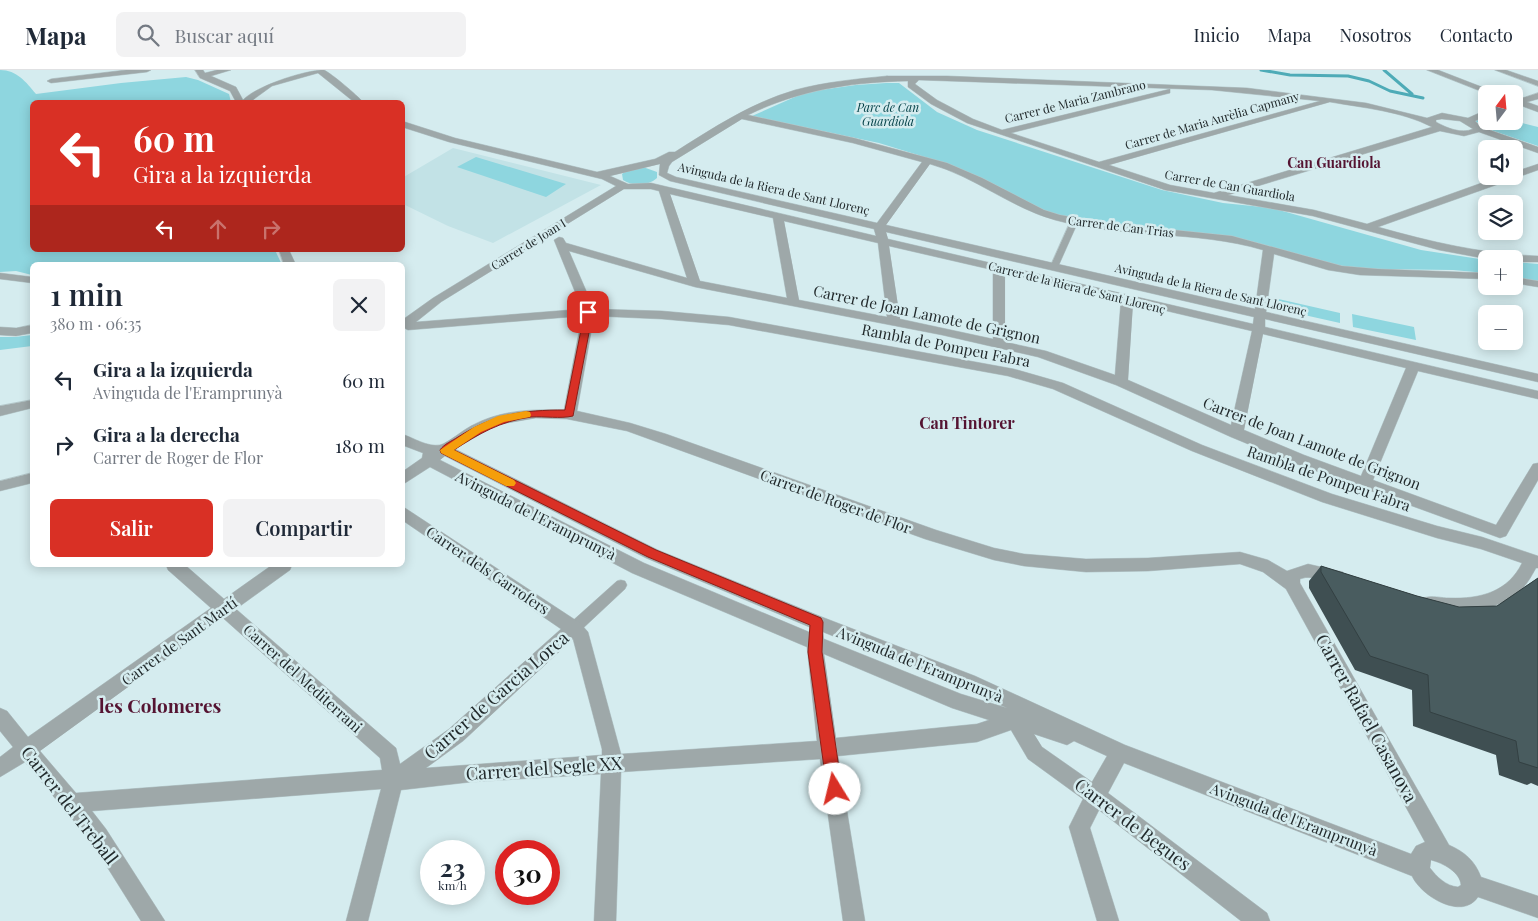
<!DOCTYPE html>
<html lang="es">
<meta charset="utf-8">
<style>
:root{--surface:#fff;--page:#f2f2f3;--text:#1f2937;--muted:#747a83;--line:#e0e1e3;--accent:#d93025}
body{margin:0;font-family:"Playfair Display",serif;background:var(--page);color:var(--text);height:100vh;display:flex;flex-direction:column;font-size:19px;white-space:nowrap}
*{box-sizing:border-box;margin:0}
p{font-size:16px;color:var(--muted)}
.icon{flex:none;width:28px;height:28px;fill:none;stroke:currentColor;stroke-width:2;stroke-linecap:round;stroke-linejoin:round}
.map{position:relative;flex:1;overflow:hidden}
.sheet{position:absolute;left:30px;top:192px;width:375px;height:305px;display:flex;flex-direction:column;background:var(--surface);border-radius:8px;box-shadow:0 2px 12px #0003}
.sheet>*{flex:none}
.guide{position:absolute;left:30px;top:30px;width:375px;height:152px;border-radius:8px;box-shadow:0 2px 12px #0003;background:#d93025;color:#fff;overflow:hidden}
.needle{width:32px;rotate:16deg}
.controls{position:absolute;left:1478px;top:15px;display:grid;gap:10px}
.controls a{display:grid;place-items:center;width:45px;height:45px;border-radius:8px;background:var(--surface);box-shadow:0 2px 12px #0003;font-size:25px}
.speed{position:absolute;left:420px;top:770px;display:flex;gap:10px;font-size:25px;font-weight:700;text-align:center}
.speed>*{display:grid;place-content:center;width:65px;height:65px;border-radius:50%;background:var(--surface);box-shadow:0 2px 12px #0003;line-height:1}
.speed small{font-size:12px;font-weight:400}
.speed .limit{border:8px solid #d22;background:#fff;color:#111}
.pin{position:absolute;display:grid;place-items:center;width:42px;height:42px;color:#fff;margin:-21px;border-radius:10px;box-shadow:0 2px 8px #0006}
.me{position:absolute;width:55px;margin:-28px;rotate:351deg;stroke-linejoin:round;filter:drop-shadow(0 0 4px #0008)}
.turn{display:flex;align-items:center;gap:18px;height:105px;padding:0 20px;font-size:22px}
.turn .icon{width:65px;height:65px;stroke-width:2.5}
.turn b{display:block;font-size:35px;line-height:42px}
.lanes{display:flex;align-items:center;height:48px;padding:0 20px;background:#0003;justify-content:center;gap:25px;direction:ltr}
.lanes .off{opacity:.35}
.round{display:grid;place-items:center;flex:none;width:52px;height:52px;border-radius:8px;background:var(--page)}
.headline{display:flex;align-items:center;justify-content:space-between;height:85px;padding:0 20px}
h1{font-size:30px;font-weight:600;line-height:38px}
.button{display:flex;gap:10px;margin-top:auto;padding:10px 20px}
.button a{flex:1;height:58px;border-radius:8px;background:var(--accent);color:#fff;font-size:20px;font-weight:600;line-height:58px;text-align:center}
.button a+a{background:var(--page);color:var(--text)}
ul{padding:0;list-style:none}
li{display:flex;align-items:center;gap:15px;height:65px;padding:0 20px}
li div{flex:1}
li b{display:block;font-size:19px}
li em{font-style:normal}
header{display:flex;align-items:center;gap:30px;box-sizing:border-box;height:70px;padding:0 25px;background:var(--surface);border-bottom:1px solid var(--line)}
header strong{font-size:24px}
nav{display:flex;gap:28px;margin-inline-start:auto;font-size:18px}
.search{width:350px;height:45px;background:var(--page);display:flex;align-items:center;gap:12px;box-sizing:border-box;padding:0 18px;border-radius:8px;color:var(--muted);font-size:19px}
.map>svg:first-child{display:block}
.built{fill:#c2e2e6}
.green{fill:#8ed6df}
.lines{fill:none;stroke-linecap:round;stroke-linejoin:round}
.stream{stroke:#4eabb7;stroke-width:3}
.pedestrian-casing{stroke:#b5c9cc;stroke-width:1}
.minor-casing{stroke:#b5c9cc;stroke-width:1}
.pedestrian{fill:#9ea8a9;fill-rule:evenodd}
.minor{fill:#9ea8a9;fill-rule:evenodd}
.wall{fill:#3f4f52}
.building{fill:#495c5f;stroke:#334042}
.route{fill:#d93025;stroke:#8d1f18}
.slow{fill:#f59e0b}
.labels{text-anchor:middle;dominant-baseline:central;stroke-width:5;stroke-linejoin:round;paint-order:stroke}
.far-street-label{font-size:12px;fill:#222a2c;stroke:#d5ecef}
.far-park-label{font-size:12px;font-style:italic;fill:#003f46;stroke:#d5ecef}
.far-neighbourhood-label{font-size:14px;font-weight:bold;fill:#551432;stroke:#d5ecef}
.street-label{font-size:15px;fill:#222a2c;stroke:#d5ecef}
.neighbourhood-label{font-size:16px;font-weight:bold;fill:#551432;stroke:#d5ecef}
.near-street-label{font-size:18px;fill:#222a2c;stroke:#d5ecef}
.near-neighbourhood-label{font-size:19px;font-weight:bold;fill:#551432;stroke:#d5ecef}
</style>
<header>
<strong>Mapa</strong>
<div class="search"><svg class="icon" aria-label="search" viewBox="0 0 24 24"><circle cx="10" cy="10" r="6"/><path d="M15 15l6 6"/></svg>Buscar aquí</div>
<nav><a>Inicio</a><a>Mapa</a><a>Nosotros</a><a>Contacto</a></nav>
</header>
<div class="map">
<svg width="1538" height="851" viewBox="0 0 1538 851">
<rect width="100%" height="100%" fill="#d5ecef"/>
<!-- built -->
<path class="built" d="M 453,78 L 601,115 L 493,173 L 448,156 L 403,134 L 402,108 Z"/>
<!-- green -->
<path class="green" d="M 0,0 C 17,0 26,12 36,24 L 121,13 L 186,7 L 198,10 L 229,24 L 231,32 L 32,32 L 32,180 L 275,180 L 282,195 L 32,195 L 32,205 L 16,201 L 0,202 Z
M 886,13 L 899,13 L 937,42 L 977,60 L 1162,120 L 1223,133 L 1272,138 L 1421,180 L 1486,190 L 1486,203 L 1453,200 L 1371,199 L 1342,196 L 1239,168 L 1079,151 L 1049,144 L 944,93 L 879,73 L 752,46 L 806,22 L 856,15 Z
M 1486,47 L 1486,51 L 1514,51 L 1538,57 L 1538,76 L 1491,60 L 1475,51 Z
M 476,87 L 566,114 L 546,127 L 457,97 Z
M 643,97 L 657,102 L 657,108 C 648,116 633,117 623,110 L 622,104 L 626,101 Z
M 1514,192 L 1538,194 L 1538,211 L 1514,207 Z
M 1274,228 L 1340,243 L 1340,253 L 1273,238 Z
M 1352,244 L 1414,257 L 1416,270 L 1353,257 Z
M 32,265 L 32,276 L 0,280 L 0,267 L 15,267 Z"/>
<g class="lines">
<!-- stream -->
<path class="stream" d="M 1261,0 L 1290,5 L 1348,6 L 1369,11 L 1390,21 L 1423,28
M 1384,0 L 1412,24"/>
<!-- pedestrian casing -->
<g class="pedestrian-casing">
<path id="pedestrian" d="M 1071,150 L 1078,152 L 1058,197 L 1057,199 L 1051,199 L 1050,197 Z
M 621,510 L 625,511 L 627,515 L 625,519 L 579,562 L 574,563 L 569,562 L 568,558 L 569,554 L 617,511 Z"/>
</g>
<!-- minor casing -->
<g class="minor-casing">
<path id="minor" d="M 126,0 L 151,0 L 147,2 L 51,13 L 47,11 L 51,9 Z
M 195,0 L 203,0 L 205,3 L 217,0 L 231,0 L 211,6 L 236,17 L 243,30 C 256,16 305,0 324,0 C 331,3 358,26 363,32 L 354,32 L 318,3 L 272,16 L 250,32 L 236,32 L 230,21 L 200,8 Z
M 1427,0 L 1438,0 L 1500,24 L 1488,24 Z
M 1495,0 L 1506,0 L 1538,11 L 1538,16 Z
M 887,6 L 947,6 L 1247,18 L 1366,33 L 1427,48 L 1442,43 L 1468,48 L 1486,40 L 1486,46 L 1475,51 L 1481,57 L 1538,77 L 1538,83 L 1479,62 L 1464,66 L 1440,61 L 1228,125 L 1314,140 L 1367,154 L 1501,106 L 1514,106 L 1514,102 L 1538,94 L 1538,100 L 1378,157 C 1431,172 1483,184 1538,186 L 1538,192 L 1514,192 L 1514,189 L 1487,189 L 1439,180 L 1313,146 L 1165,120 L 967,53 L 931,34 L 908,17 L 908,11 C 852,12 799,20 748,45 L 854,68 L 947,93 L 982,108 L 1044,140 L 1060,145 L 1106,153 L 1232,166 L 1342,196 L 1378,199 L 1486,203 L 1486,209 L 1360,205 L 1328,200 L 1274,184 L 1266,242 L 1538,304 L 1538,312 L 1265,249 L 1265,257 L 1538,321 L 1538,329 L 1418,301 L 1373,410 L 1496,455 L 1533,394 L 1538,393 L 1538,410 L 1506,466 L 1500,468 L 1294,393 L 1231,367 L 1116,315 L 1038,287 L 942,265 L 695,217 L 569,181 L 594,239 L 662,241 L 729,247 L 1014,299 L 1063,313 L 1202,375 L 1332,424 L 1437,456 L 1482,467 L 1538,486 L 1538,498 L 1536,498 C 1531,507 1526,516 1518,523 C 1495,542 1451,547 1423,538 L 1421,533 L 1423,528 C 1432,525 1441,528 1450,528 C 1480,529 1508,522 1522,493 L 1481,479 L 1437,468 L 1322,432 L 1192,381 L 1053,319 L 1008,306 L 729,255 L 662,249 L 594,246 L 577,341 L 630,353 L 666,364 L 936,460 L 994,478 L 1024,484 L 1086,489 L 1148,488 L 1240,482 L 1268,490 L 1287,501 L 1308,494 L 1343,502 L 1345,507 L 1343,512 C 1329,516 1315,503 1300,509 L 1300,513 L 1449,775 C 1465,782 1475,791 1481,807 L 1538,826 L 1538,848 L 1478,827 C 1462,851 1421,826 1412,806 L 1124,693 L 1108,723 L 1267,843 L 1270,851 L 1241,851 L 1099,740 L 1090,758 L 1119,851 L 1097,851 L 1069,757 L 1083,729 L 1028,689 L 1011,660 L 977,672 L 838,686 L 865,851 L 843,851 L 820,689 L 621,702 L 616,851 L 594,851 L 601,704 L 471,712 L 401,720 L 368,851 L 346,851 L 381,719 L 92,741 L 106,759 L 165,851 L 141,851 L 92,773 L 25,692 L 0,707 L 0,687 L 13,677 L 0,661 L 0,638 L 7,641 L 28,667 L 211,538 L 168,500 L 166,495 L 185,495 L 224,529 L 272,495 L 292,495 L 290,500 L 236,539 L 396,678 L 400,694 L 449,659 L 561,559 L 402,450 L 402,436 L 580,553 L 588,562 L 621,684 L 817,671 L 807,577 L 632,503 L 430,397 L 402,415 L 402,402 L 422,388 L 423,383 L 402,375 L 402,364 C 414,368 427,377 440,375 C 448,373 464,359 473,355 C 501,340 532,339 564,340 L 582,246 L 408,260 L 402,257 L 405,248 L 433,228 L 616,116 L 602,109 L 449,72 L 402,57 L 402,51 L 455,68 L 597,102 L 655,89 L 669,82 L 675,82 C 713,58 751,33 795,20 C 825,12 856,9 887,6 ZM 919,10 L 1212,20 L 1320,31 L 1099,92 L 1011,63 L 1170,23 L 1170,19 L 1002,60 L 973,49 L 937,30 L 915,14 ZM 1330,32 C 1364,38 1401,41 1432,57 L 1214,123 L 1170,115 L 1109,95 ZM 742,49 L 853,73 L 922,92 L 877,153 L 676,107 L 667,103 L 669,96 L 672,92 ZM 1442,49 L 1460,51 L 1473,59 C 1461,64 1447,58 1436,52 L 1436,50 ZM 660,94 L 659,105 L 670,111 L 874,159 L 876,166 L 651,113 L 628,114 L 610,106 ZM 930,94 C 974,106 1011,138 1055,150 C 1123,169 1196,160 1263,180 L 1255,239 L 886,155 ZM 624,119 L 651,119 L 659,121 L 687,208 L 566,173 L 563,168 L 559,167 L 554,170 L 582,239 L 416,252 L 441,232 ZM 670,124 L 773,148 L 787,228 L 700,211 ZM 784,151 L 878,173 L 887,247 L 799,230 ZM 886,162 L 1254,247 L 1253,254 L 888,169 ZM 889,176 L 993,200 L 993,269 L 900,249 ZM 1005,203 L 1121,230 L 1115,305 L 1046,281 L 1005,272 ZM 1133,233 L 1252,261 L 1231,355 L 1128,310 ZM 1263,264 L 1406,298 L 1361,406 L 1304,385 L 1244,360 ZM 536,348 L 567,349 L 627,361 L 925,469 L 994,490 L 1024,496 L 1086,502 L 1148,501 L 1240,494 L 1263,502 L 1286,519 L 1425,772 L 1416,776 L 1411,784 L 1125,675 L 975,606 L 822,547 L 658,480 L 455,379 L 496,355 ZM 445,386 L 646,488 L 814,559 L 809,562 L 644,493 L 440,390 ZM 223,548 L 380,688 L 382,700 L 76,723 L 40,681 ZM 823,562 L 963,618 L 1007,638 L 961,624 L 824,569 ZM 573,569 L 602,679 L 602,685 L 426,698 L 463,671 ZM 824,584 L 952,638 L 989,650 L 977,654 L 836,668 ZM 1034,664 L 1067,675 L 1074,671 L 1107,686 L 1092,712 L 1042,677 ZM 1431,790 C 1443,793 1460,802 1461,815 L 1458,817 C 1446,816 1437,807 1430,798 Z
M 1538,23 L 1538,29 L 1527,32 L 1538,36 L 1538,42 L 1519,35 L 1514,35 L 1514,28 L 1519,29 Z
M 279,180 L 289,180 L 296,195 L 284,195 Z
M 0,203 L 32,207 L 32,213 L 0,209 Z
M 1514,207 L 1538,211 L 1538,217 L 1514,213 Z
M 32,255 L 32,263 L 16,266 L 0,265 L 0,257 L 16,258 Z
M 32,330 L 32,338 L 0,346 L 0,336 Z
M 32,403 L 32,413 L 0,421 L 0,411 Z"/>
</g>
<!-- pedestrian -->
<use href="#pedestrian" class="pedestrian"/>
<!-- minor -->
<use href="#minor" class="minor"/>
</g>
<!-- wall -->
<path class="wall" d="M 1321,496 L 1417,526 L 1459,537 L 1497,536 L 1538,508 L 1538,716 L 1531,713 L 1527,715 L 1499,705 L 1496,685 L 1413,656 L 1412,620 L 1355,600 L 1309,518 L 1309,511 Z"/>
<!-- building -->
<path class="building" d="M 1321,496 L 1417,526 L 1459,537 L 1497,536 L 1538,508 L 1538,698 L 1519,692 L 1516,671 L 1430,642 L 1428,605 L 1370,586 L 1321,502 Z"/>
<!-- route -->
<path class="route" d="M 585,240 L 592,240 L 593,242 L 573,346 C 560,349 545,346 531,347 C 501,351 478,364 454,380 L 656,480 L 821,548 L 823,552 L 822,582 L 842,719 L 840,724 L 835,726 L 830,724 L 827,719 L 808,582 L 810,555 L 648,487 L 441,383 L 440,380 C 444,374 452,371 458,367 C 494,344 523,340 565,340 Z"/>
<!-- slow -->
<path class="slow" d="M 526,341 L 530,342 L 531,345 L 530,347 L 504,352 L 481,362 L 454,380 L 514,410 L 516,413 L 514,416 L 506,416 L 441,383 L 440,380 L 474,357 L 498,346 Z"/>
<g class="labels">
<!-- far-street labels -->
<g class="far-street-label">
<text transform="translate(1075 31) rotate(-14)">Carrer de Maria Zambrano</text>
<text transform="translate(1212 50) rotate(-16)">Carrer de Maria Aurèlia Capmany</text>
<text transform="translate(1230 115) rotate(10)">Carrer de Can Guardiola</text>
<text transform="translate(774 118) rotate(13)">Avinguda de la Riera de Sant Llorenç</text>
<text transform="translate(1121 156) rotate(7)">Carrer de Can Trias</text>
<text transform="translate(528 174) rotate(-32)">Carrer de Joan I</text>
<text transform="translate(1077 217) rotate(14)">Carrer de la Riera de Sant Llorenç</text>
<text transform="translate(1211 219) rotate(13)">Avinguda de la Riera de Sant Llorenç</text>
</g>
<!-- far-park labels -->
<g class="far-park-label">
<text x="888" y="37">Parc de Can<tspan x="888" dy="14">Guardiola</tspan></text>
</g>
<!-- far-neighbourhood labels -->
<g class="far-neighbourhood-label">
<text x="1334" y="92">Can Guardiola</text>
</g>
<!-- street labels -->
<g class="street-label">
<text transform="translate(927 244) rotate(12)">Carrer de Joan Lamote de Grignon</text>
<text transform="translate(946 275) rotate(11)">Rambla de Pompeu Fabra</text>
<text transform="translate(1312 373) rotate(21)">Carrer de Joan Lamote de Grignon</text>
<text transform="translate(1329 408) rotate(19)">Rambla de Pompeu Fabra</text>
<text transform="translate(836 431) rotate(20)">Carrer de Roger de Flor</text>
<text transform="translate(536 445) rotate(27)">Avinguda de l'Eramprunyà</text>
<text transform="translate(488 500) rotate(34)">Carrer dels Garrofers</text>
<text transform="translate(179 571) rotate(-36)">Carrer de Sant Martí</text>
<text transform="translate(920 594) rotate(22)">Avinguda de l'Eramprunyà</text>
<text transform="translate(303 608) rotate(42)">Carrer del Mediterrani</text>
<text transform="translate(1294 749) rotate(21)">Avinguda de l'Eramprunyà</text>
</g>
<!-- neighbourhood labels -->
<g class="neighbourhood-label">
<text x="967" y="352">Can Tintorer</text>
</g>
<!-- near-street labels -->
<g class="near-street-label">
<text transform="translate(496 625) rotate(-41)">Carrer de Garcia Lorca</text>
<text transform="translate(1367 648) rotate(61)">Carrer Rafael Casanova</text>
<text transform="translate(544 698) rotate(-4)">Carrer del Segle XX</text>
<text transform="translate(70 735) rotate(52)">Carrer del Treball</text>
<text transform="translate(1133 754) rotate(37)">Carrer de Begues</text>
</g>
<!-- near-neighbourhood labels -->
<g class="near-neighbourhood-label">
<text x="160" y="635">les Colomeres</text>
</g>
</g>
</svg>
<div class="controls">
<a><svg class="needle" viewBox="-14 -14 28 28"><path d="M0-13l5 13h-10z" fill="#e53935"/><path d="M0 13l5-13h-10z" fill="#747a83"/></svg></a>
<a><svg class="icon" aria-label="sound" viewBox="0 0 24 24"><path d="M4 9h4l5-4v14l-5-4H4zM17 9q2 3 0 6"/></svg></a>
<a><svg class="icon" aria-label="layers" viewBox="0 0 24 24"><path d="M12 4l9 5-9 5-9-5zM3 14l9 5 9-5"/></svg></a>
<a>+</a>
<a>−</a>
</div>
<div class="speed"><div>23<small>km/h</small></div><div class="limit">30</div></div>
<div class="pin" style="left:588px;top:242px;background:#d93025"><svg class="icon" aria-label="arrive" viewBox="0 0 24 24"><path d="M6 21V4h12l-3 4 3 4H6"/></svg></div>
<svg class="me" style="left:835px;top:719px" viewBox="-20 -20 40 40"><circle r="19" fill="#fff"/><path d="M0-13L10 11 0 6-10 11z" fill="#d93025"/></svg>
<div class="guide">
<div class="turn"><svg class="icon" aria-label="left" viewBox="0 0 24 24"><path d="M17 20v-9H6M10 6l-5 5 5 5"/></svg><div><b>60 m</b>Gira a la izquierda</div></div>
<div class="lanes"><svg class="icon" aria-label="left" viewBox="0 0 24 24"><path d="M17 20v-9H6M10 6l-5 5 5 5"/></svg><svg class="icon off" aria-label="ahead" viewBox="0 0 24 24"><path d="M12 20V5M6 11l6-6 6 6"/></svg><svg class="icon off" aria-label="right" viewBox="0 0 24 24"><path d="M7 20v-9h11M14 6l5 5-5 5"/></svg></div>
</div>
<section class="sheet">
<div class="headline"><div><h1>1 min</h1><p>380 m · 06:35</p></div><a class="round"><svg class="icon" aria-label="close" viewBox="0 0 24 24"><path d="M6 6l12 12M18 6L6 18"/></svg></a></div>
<ul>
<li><svg class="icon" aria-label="left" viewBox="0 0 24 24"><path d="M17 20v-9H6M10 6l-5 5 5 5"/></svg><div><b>Gira a la izquierda</b><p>Avinguda de l'Eramprunyà</p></div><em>60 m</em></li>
<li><svg class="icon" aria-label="right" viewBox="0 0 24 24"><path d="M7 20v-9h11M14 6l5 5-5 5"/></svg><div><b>Gira a la derecha</b><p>Carrer de Roger de Flor</p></div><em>180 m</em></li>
</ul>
<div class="button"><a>Salir</a><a>Compartir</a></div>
</section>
</div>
